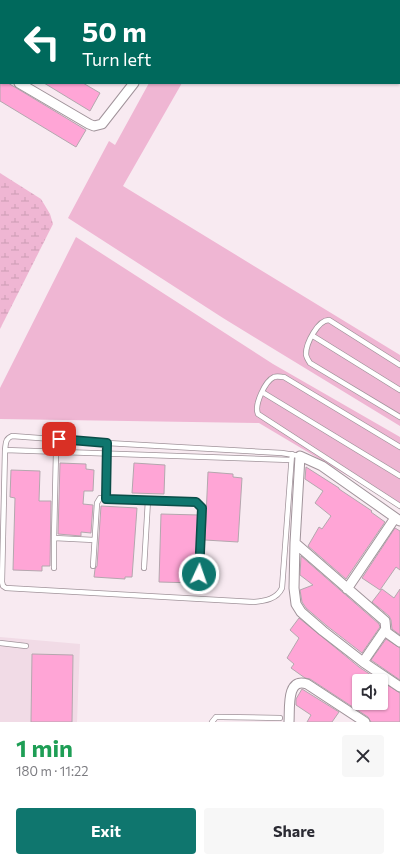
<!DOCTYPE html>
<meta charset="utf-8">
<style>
:root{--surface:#fff;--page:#f7f7f7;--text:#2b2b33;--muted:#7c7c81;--accent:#0f766e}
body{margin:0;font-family:Commissioner,sans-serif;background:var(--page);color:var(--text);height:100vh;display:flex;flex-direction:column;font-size:15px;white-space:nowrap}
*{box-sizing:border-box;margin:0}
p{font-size:13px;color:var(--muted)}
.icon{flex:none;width:22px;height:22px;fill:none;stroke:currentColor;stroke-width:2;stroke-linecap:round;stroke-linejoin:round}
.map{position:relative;height:722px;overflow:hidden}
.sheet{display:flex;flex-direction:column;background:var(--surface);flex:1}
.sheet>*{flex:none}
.banner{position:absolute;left:0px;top:0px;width:400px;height:84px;box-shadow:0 1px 3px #0004;background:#00695c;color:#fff;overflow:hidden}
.buttons{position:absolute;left:352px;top:674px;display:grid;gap:8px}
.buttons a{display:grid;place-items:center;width:36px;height:36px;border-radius:4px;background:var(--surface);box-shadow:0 1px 3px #0004;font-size:20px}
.pin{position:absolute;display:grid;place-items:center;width:34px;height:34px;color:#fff;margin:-17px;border-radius:8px;box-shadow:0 2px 6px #0006}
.me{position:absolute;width:44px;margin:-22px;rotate:3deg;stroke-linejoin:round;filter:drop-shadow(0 0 3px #0008)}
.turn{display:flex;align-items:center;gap:14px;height:84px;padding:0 16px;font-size:18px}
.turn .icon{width:52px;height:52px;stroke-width:2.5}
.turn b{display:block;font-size:28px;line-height:34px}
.round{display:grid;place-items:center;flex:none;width:42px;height:42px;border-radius:4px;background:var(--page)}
.head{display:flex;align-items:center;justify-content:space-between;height:68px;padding:0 16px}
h1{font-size:24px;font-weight:700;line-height:30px;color:#1e9e55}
.action{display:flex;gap:8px;margin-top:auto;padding:8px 16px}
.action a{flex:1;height:46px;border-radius:4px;background:var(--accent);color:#fff;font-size:16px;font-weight:700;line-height:46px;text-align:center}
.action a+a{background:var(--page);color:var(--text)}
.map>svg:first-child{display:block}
.built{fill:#f1dbe6}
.wetland{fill:url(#wetland-marsh)}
.garden{fill:#efb6d3}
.building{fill:#ffa5d6;stroke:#b4a7ae}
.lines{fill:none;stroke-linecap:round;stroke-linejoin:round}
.lane-casing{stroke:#a0939a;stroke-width:6}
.street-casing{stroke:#a0939a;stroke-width:11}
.lane{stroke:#fff;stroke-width:4.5}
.street{stroke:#fff;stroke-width:9}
.route-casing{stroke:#0a4d48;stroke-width:10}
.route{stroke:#0f766e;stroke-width:7}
</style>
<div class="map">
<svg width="400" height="722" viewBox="0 0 400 722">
<defs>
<pattern id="wetland-marsh" width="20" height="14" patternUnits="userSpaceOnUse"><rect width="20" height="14" fill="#efb6d3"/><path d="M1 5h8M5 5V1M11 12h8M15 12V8" fill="none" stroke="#cc9cb4"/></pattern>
</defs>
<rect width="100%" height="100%" fill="#f8eaf1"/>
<!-- built -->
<path class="built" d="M 0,637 L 80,644 L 77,722 L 72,722 L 73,655 L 32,654 L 31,722 L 0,722 Z"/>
<!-- wetland -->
<path class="wetland" d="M 0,173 L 41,199 L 50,214 L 53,224 L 0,329 Z"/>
<!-- garden -->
<path class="garden" d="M 149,83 L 182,83 L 123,186 L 400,355 L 400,426 L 223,318 L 68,218 L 109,141 L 115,145 Z
M 76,237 L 273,364 L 400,437 L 400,507 L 259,423 L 0,419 L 0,388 Z"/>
<!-- building -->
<path class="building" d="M 0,83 L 8,83 L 86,130 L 76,147 L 0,101 Z
M 44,83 L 83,83 L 100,93 L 90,111 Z
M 60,463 L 86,464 L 86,469 L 94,470 L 93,491 L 84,491 L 83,504 L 93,505 L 91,533 L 81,532 L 81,536 L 58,534 Z
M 134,463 L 165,465 L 164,494 L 132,493 Z
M 306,467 L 339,488 L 339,489 L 372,511 L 371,512 L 385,522 L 346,579 L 308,546 L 319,527 L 322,529 L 331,516 L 315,503 L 323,491 L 305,479 Z
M 11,470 L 40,471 L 39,501 L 51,501 L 50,566 L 42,566 L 42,571 L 13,570 L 15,498 L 10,497 Z
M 208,472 L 233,474 L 233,477 L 242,478 L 238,542 L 205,540 Z
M 101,506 L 137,508 L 132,577 L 125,577 L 125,579 L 94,577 L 95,569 L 97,566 Z
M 161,514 L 199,515 L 196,583 L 159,582 Z
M 395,528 L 400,531 L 400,570 L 396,567 L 380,590 L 362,578 Z
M 301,556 L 379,624 L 380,627 L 362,653 L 327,626 L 306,608 L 302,602 L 300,590 L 313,585 L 300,575 Z
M 382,589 L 394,598 L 400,589 L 400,635 L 392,629 L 391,620 L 389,616 L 372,602 Z
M 299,618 L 359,667 L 380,681 L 359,681 L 359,703 L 381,703 L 381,681 L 400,693 L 400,722 L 371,722 L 368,717 L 310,679 L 305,678 L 291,668 L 294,664 L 287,658 L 299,638 L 290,630 Z
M 386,639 L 400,648 L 400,680 L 371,660 Z
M 32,654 L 73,655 L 72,722 L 31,722 Z
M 302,689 L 339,712 L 332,722 L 307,722 L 311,715 L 296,705 L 296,699 Z"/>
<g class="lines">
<!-- lane casing -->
<g class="lane-casing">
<path id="lane" d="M 313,336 L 400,390
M 400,365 L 329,320 C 318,320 306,343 306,354 C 306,357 308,360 310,363 L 400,417
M 262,392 L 400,476
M 400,447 L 284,377 C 281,377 277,376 274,377 C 265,381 254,405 258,414 L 400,506
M 5,450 L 291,460
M 292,454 L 282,588 C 277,599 265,601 254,602 L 6,588 L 3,586 L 2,582 L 5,450 C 6,443 5,439 12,436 L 107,443 L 282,453 L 300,456
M 106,499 L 107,443
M 54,538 L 94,540
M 93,566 L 97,503 L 100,498 L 195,502 L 203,508 L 199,574
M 54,568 L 54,538 L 56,452
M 144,568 L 148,500
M 0,643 L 26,646
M 212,722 L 216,717 L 222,717 L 280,718"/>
</g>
<!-- street casing -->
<g class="street-casing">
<path id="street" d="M 184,0 L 186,1
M 376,1 L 376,0
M 0,72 L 1,72
M 19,83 L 89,124 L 94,126 L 102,124 L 134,83
M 400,521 L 322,466 L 300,456 L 295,543 L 294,588 L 296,604 L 301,612 L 323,631 L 363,662 L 400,687
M 295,543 L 385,621 L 386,632 L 400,642
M 347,589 L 395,518
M 363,662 L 385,630
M 289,722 C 290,709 286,677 307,684 L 365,722"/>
</g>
<!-- lane -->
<use href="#lane" class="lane"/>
<!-- street -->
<use href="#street" class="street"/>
</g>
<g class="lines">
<!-- route casing -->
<g class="route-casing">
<path id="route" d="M 59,439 L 107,443 L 106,499 L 196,502 L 202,508 L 199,574"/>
</g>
<!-- route -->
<use href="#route" class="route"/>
</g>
</svg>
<div class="buttons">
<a><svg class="icon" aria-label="sound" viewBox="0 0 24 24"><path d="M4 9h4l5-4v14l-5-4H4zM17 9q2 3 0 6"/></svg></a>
</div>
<div class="pin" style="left:59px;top:439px;background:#d93025"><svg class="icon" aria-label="arrive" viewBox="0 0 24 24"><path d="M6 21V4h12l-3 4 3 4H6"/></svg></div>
<svg class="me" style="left:199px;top:574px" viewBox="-20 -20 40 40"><circle r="17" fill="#0f766e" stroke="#fff" stroke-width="3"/><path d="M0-11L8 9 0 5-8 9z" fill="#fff"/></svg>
<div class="banner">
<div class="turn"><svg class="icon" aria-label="left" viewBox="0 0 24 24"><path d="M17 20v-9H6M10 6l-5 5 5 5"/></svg><div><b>50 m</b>Turn left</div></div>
</div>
</div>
<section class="sheet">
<div class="head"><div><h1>1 min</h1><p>180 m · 11:22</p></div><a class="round"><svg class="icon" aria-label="close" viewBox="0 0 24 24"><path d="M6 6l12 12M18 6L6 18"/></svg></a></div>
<div class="action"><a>Exit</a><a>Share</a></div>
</section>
